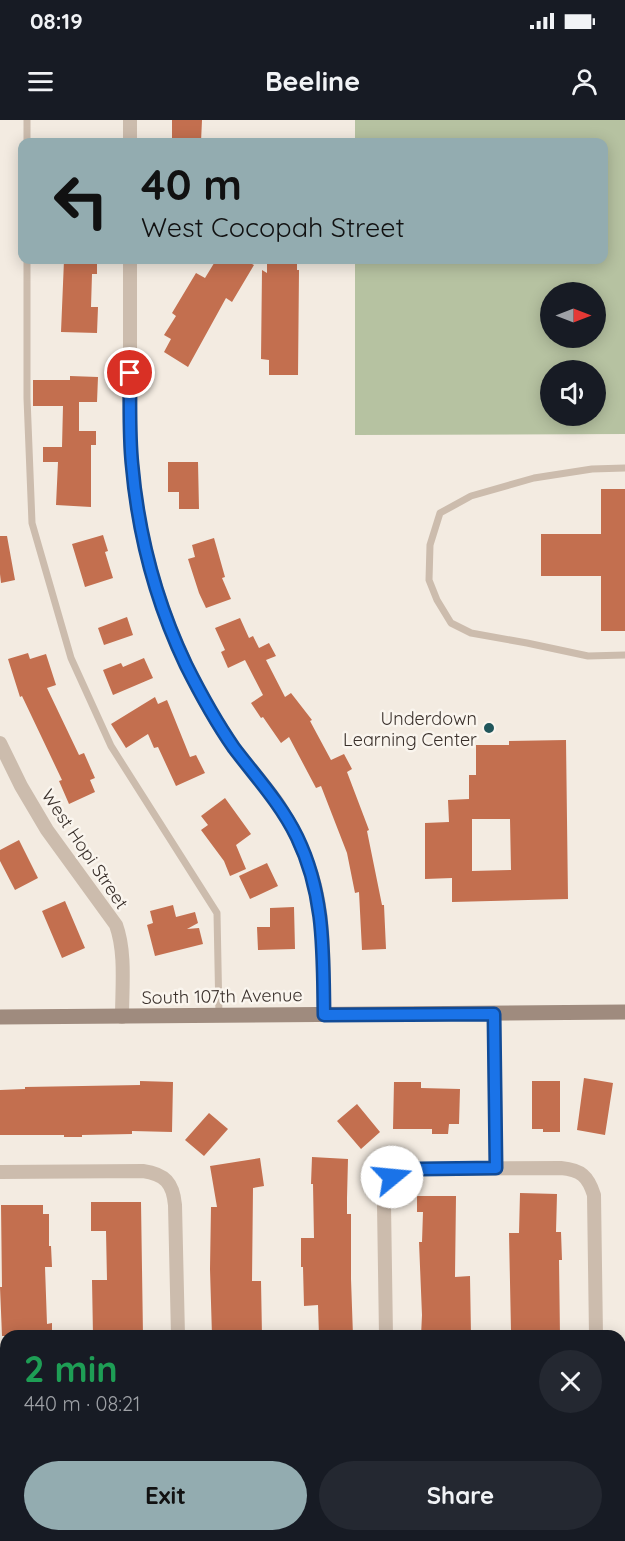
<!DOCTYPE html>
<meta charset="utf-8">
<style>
:root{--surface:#171b24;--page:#242831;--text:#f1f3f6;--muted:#9ea1a6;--accent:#93acb0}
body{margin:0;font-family:Quicksand,sans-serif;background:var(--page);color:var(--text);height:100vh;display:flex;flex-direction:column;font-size:22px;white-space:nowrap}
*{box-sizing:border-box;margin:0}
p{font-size:20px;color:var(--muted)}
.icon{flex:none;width:33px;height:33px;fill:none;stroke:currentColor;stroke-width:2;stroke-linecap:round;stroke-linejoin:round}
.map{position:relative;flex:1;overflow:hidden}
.details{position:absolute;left:0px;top:1210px;width:626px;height:212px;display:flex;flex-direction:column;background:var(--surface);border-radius:18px 18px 0 0;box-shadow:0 3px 15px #0003}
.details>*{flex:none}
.guide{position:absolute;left:18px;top:18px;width:590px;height:126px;border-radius:12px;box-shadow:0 3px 15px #0003;background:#93acb0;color:#111;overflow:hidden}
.needle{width:39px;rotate:90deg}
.buttons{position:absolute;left:540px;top:162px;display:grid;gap:12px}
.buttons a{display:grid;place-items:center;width:66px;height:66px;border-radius:50%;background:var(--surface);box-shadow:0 3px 15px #0003;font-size:30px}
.pin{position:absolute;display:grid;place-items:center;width:51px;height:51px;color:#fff;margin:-26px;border:3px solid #fff;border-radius:50%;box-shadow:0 2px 6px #0007}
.me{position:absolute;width:66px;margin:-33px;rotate:73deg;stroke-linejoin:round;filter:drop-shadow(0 0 4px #0008)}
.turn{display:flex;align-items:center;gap:21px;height:126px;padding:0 24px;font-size:27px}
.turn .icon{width:78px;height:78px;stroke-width:2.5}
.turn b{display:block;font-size:42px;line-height:51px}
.round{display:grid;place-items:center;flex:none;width:63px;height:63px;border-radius:32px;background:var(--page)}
.headline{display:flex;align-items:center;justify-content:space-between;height:102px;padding:0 24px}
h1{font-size:36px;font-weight:700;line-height:45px;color:#1e9e55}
.action{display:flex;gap:12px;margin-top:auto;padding:12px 24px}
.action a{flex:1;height:69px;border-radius:36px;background:var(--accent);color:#111;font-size:24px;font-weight:700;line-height:69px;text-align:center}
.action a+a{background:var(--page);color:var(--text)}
.status{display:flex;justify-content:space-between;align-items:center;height:42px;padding:0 30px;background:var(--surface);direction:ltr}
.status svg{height:16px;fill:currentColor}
header{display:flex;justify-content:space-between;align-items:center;height:78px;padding:0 24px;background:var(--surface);font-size:27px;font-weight:700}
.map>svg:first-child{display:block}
.green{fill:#b6c2a1;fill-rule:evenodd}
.building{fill:#c36f4f;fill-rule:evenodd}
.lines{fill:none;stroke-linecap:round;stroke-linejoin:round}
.path{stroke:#b8a697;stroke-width:3;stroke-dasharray:3 3;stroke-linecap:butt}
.service{stroke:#ccbcad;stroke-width:7}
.minor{stroke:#ccbcad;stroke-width:14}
.secondary{stroke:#9f8b7e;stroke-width:15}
.route-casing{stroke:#114b97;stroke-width:15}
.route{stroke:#1a73e8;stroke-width:10}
.poi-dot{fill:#21565b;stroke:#faf5ee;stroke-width:2}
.labels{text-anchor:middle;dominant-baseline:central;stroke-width:5;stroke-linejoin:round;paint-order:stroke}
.poi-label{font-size:18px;fill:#3a302b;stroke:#faf5ee;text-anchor:end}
.street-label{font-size:18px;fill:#3a302b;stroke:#faf5ee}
</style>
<div class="status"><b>08:19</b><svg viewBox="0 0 49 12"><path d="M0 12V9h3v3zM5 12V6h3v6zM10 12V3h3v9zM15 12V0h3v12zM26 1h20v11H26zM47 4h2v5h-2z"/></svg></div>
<header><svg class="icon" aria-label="menu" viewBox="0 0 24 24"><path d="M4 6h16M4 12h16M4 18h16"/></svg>Beeline<svg class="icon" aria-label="person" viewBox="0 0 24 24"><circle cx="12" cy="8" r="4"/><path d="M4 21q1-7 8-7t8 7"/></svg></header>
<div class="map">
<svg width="625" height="1421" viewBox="0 0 625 1421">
<rect width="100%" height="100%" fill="#f3ebe1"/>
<!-- green -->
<path class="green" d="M 355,0 L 625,0 L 625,314 L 355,315 L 355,140 L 603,140 L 603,22 L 355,22 ZM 550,172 L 596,172 L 596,218 L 550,218 ZM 550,250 L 596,250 L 596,296 L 550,296 Z
M 620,1406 L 625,1411 L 625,1421 L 379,1421 L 379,1416 L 620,1416 Z"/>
<!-- building -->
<path class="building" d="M 172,0 L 202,0 L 201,22 L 172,22 Z
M 64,140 L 97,140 L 97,154 L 92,154 L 91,187 L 98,187 L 97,213 L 61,212 Z
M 216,140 L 244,140 L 254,145 L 232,182 L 226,178 L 188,247 L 164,232 L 171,219 L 164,215 L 176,196 L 172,193 L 196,153 L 205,158 Z
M 267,140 L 297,140 L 297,150 L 299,150 L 298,255 L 269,255 L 269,240 L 261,239 L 262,150 L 267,153 Z
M 70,256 L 98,257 L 97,282 L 79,282 L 79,311 L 96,311 L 96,325 L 91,325 L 91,387 L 56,385 L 58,342 L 43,342 L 43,327 L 62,327 L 63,286 L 33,286 L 33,260 L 70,260 Z
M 168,342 L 198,342 L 199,389 L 179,389 L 179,372 L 168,372 Z
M 601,369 L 625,369 L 625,511 L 601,511 L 601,456 L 541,456 L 541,414 L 601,414 Z
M 103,415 L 108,431 L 105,432 L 113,458 L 85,467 L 72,424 Z
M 0,416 L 7,416 L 15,460 L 1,463 L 0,454 Z
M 214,418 L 225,457 L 222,458 L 231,479 L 206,488 L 199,473 L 188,439 L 195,437 L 192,425 Z
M 127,497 L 133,515 L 104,525 L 98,508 Z
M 240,498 L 249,518 L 253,516 L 259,528 L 269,523 L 276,536 L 266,540 L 285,577 L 291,573 L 312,600 L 310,601 L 331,640 L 344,634 L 352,649 L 347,652 L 369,710 L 367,711 L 382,785 L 384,785 L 386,829 L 362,830 L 359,772 L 355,773 L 347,733 L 321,666 L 316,668 L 289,617 L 281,623 L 263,597 L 261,598 L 251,583 L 263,575 L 245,540 L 228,548 L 221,532 L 225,530 L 215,508 Z
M 28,533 L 30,539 L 46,534 L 56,565 L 47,568 L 79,635 L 84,633 L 95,658 L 90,660 L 95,672 L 69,684 L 59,661 L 62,660 L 22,576 L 20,577 L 8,539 Z
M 144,538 L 153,558 L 113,575 L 103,550 L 121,543 L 123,547 Z
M 155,577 L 158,584 L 167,580 L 190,637 L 196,635 L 205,653 L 176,666 L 158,627 L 154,628 L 148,614 L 126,628 L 111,604 Z
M 566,620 L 568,779 L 452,782 L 452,758 L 425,759 L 425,703 L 449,702 L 448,680 L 469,679 L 469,655 L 476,655 L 476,625 L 509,625 L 509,621 ZM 472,699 L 510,699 L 511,750 L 472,751 Z
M 225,678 L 251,714 L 236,725 L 246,749 L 230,756 L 224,741 L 201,710 L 208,705 L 201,696 Z
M 19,720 L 38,758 L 15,770 L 0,741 L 0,730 Z
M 267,743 L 278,766 L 250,779 L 239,756 Z
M 65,781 L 85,828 L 62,838 L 42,791 Z
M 173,785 L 176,797 L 195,792 L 198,803 L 187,809 L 199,808 L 203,824 L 155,836 L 147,805 L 153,803 L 150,791 Z
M 294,787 L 295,829 L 258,830 L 257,807 L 270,807 L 270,788 Z
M 584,958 L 613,963 L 605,1015 L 577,1010 Z
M 140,961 L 173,962 L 172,1012 L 132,1011 L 132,1014 L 82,1015 L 82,1017 L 64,1017 L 64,1015 L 0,1015 L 0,970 L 25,969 L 25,967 L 140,965 Z
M 532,961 L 560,961 L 560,1012 L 543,1012 L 543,1009 L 532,1009 Z
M 394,962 L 421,962 L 421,968 L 460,969 L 459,1004 L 449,1004 L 448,1014 L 432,1014 L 432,1009 L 393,1009 Z
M 357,984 L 380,1012 L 361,1029 L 337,1001 Z
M 209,993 L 228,1009 L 204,1036 L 185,1020 Z
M 312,1037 L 348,1039 L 347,1078 L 347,1094 L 351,1094 L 351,1159 L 353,1216 L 319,1216 L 318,1185 L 304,1186 L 303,1147 L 301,1147 L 301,1118 L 314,1118 L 313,1064 L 311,1064 Z
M 260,1038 L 264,1066 L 253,1068 L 252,1161 L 261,1161 L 262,1216 L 212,1216 L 210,1149 L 211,1087 L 217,1087 L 210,1046 Z
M 520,1073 L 557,1074 L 556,1112 L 561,1112 L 562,1140 L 559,1140 L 560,1216 L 524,1216 L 524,1211 L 511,1211 L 509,1113 L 519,1113 Z
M 417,1076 L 456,1076 L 455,1157 L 470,1156 L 471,1216 L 421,1216 L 422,1195 L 419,1122 L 422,1122 L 423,1092 L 417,1092 Z
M 91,1082 L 141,1082 L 143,1216 L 93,1216 L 92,1160 L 107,1160 L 106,1111 L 91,1111 Z
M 1,1085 L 43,1085 L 43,1094 L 49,1094 L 49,1126 L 51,1126 L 52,1147 L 45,1147 L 47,1204 L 52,1203 L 52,1216 L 2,1216 L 0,1167 L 2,1167 Z"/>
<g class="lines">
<!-- path -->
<path class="path" d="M 408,1416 L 410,1421"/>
<!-- service -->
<path class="service" d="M 27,0 L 27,22
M 27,140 L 27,278 L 32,403 L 71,538 L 111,626 L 217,793 L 219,896
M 625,348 L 592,349 L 534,358 L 471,376 L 440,393 L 430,425 L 429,460 L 437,480 L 451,503 L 471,513 L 527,523 L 588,536 L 625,535"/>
<!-- minor -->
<path class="minor" d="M 130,0 L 130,22
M 130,140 C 130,179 130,218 130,258 C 130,287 129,316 132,344 C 137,405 152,464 175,520 C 191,558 211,595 234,628 C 249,647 265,665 279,685 C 293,707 304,731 312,755 C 326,800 323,848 324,895
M 0,623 L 21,666 L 47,710 L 116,805 C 126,832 122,868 122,897
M 494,894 L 496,1048
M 0,1052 L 143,1051 C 165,1054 173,1063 175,1085 L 178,1216
M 386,1216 L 384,1084 C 386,1059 394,1051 419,1049 L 561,1048 C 581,1050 588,1056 594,1075 L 596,1216
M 0,1338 L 6,1338
M 620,1406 L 625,1411
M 68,1416 L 69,1421
M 278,1416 L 278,1421"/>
<!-- secondary -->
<path class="secondary" d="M 0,897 L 625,892"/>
</g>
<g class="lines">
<!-- route casing -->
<g class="route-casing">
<path id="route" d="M 130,253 C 130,283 129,314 132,344 C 138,413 156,482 186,545 C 200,573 216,602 234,628 C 256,657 281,684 297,717 C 325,775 323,832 324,895 L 494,894 L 496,1048 L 419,1049 L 400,1053 L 392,1057"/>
</g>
<!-- route -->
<use href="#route" class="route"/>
</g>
<!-- markers -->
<circle class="poi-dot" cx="489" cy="608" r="6"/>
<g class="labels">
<!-- poi labels -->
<g class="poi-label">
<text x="477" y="598">Underdown<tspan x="477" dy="21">Learning Center</tspan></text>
</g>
<!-- street labels -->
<g class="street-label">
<text transform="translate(85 729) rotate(56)">West Hopi Street</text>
<text transform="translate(222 876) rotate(-1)">South 107th Avenue</text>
</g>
</g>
</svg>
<div class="buttons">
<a><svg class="needle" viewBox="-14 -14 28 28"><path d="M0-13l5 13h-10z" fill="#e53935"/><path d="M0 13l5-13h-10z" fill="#9ea1a6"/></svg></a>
<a><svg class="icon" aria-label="sound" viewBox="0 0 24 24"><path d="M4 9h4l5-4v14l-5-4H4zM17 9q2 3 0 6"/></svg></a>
</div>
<div class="pin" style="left:130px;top:253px;background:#d93025"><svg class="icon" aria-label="arrive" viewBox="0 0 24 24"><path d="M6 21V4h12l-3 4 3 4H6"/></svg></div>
<svg class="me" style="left:392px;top:1057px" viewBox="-20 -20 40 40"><circle r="19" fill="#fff"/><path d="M0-13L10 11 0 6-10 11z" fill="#1a73e8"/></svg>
<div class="guide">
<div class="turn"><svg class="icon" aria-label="left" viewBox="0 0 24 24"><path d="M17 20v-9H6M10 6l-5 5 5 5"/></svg><div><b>40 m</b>West Cocopah Street</div></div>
</div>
<section class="details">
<div class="headline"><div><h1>2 min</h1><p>440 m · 08:21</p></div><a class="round"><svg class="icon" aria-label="close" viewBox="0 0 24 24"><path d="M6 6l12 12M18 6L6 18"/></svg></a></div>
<div class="action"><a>Exit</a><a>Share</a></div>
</section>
</div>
